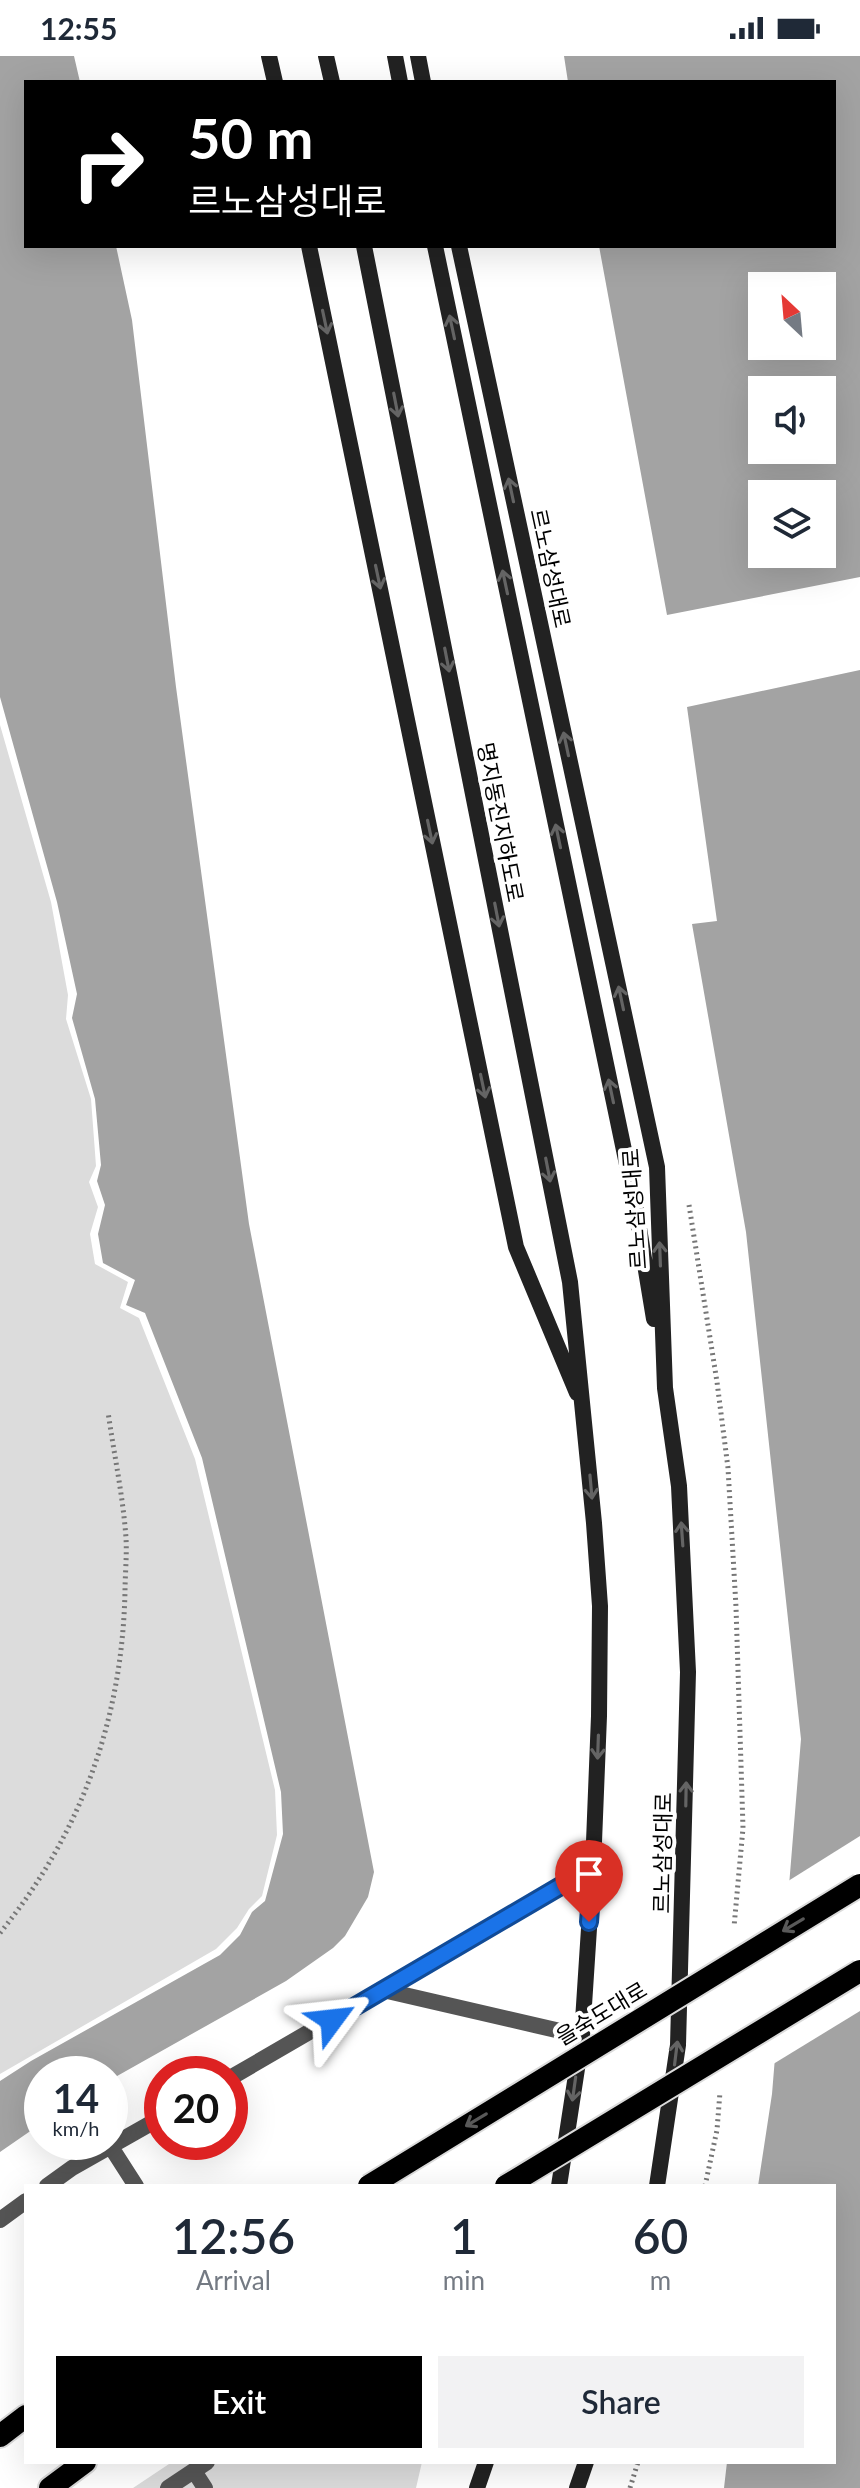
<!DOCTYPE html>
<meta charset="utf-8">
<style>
:root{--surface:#fff;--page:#f2f2f3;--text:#1f2937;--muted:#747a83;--accent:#000}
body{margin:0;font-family:Lato,"Noto Sans KR",sans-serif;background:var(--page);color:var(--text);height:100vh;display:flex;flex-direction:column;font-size:30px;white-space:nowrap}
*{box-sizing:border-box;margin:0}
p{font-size:26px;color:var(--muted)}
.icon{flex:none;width:44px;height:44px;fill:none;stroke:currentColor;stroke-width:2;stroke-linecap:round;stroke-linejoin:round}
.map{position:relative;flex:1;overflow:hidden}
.side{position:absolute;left:24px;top:2128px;width:812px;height:280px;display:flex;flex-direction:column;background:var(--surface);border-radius:0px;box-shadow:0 8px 32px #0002}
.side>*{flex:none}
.banner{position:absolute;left:24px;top:24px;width:812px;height:168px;border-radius:0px;box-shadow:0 8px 32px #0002;background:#000;color:#fff;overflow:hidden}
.needle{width:52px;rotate:334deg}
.fabs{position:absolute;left:748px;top:216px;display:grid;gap:16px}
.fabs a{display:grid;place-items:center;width:88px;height:88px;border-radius:0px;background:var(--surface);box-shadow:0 8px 32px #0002;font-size:40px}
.speed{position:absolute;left:24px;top:2000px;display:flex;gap:16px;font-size:40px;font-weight:700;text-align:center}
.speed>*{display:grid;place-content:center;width:104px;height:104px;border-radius:50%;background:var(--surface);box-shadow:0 8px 32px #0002;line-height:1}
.speed small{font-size:20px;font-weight:400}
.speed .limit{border:12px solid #d22;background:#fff;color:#111}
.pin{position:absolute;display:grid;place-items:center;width:68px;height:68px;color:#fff;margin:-82px -34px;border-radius:50% 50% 50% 0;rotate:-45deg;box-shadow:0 0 8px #0007}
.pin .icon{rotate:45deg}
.me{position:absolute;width:88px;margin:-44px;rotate:60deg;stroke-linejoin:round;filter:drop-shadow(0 0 6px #0008)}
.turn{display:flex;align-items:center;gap:28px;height:168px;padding:0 32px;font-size:36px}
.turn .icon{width:104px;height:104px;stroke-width:2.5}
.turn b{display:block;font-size:56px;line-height:68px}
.eta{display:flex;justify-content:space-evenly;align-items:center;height:136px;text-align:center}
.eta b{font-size:48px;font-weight:600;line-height:56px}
.action{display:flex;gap:16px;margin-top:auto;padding:16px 32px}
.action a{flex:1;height:92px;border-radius:0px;background:var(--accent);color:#fff;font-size:32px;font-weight:600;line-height:92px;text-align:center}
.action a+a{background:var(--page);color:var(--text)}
.status{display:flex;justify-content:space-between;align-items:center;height:56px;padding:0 40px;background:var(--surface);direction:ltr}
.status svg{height:22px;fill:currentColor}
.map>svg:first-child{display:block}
.green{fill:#dcdcdc}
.water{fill:#a3a3a3;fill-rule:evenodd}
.pier{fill:#fff}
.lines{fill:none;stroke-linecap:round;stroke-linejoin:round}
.trunk-casing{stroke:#dbdbdb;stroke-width:26}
.path{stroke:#777;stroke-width:5;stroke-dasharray:2 4;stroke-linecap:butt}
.service{stroke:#555;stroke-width:16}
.secondary{stroke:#222;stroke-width:16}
.trunk{stroke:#000;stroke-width:22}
.trunk-bridge-casing{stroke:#dbdbdb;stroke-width:26;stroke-linecap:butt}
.trunk-bridge{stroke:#000;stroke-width:22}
.oneway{stroke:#646464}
.oneway2{stroke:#595959}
.route-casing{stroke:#114b97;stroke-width:20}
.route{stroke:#1a73e8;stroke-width:14}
.labels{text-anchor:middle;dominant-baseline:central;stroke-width:8;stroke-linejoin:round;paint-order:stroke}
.street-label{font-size:22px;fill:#000;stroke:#fff}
</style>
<div class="status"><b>12:55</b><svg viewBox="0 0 49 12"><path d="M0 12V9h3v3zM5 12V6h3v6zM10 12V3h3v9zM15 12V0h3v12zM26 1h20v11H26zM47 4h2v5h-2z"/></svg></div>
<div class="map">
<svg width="860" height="2432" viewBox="0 0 860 2432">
<rect width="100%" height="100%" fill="#fff"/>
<!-- green -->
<path class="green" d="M 0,669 L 51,846 L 68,939 L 66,963 L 91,1043 L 96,1110 L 89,1126 L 98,1151 L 90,1178 L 95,1208 L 128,1226 L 120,1252 L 139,1262 L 195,1403 L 275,1734 L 277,1779 L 262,1840 L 249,1853 L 237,1872 L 216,1893 L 0,2018 Z
M 172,2406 L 422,2406 L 416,2432 L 133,2432 Z"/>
<!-- water -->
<path class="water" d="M 0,0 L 74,0 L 80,26 L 26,26 L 26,190 L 116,190 L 132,264 L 176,631 L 249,1168 L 374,1816 L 368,1841 L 345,1880 L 333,1892 L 286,1925 L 110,2024 L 110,2018 L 42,2018 L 42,2067 L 0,2096 L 0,2025 L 31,2005 L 220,1899 L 240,1879 L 252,1856 L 265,1845 L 283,1778 L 281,1736 L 202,1402 L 145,1257 L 126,1249 L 135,1224 L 103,1207 L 98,1178 L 105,1149 L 97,1125 L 101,1109 L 95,1043 L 72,962 L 77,938 L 57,846 L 0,641 Z
M 564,0 L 860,0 L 860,521 L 667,559 L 599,190 L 834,190 L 834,26 L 568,26 ZM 762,230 L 822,230 L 822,290 L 762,290 ZM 762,334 L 822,334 L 822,394 L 762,394 ZM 762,438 L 822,438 L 822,498 L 762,498 Z
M 860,614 L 860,2432 L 724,2432 L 727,2406 L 834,2406 L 834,2130 L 758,2130 L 772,2038 L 801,1683 L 746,1176 L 692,868 L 717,865 L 687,651 Z"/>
<!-- pier -->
<path class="pier" d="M 860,1780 L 860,1955 L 770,2010 L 785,1827 Z"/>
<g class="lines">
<!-- trunk casing -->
<g class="trunk-casing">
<path id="trunk" d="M 0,2380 L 26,2360
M 50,2432 L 85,2406"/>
</g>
<!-- path -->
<path class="path" d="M 689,1149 L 717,1326 L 728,1412 L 736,1551 L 743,1772 L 734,1871
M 0,1877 C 81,1777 122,1665 125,1536 C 125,1519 127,1500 126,1482 C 123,1440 114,1398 108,1356
M 705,2130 L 717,2074 L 720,2036
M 630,2432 L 638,2406"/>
<!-- service -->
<path class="service" d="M 383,1934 L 582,1980
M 230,2022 L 593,1811
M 111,2091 L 136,2130
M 47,2130 L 72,2112 L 162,2061
M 0,2164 L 26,2145
M 194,2415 L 205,2432
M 168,2432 L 207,2406"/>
<!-- secondary -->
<path class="secondary" d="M 269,0 L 275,26
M 326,0 L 332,26
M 395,0 L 400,26
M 418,0 L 423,26
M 309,190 L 516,1191 L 577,1337
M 364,190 L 570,1226 L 594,1467 L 600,1550 L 599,1660 L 593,1811 L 582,1980 L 559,2130
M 435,190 L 634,1142 L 654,1263
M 459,190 L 657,1111 L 665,1332 L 679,1430 L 688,1616 L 678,1989 L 657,2130
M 477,2432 L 486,2406
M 577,2432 L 586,2406"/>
<!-- trunk -->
<use href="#trunk" class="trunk"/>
<!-- trunk-bridge casing -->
<g class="trunk-bridge-casing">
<path id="trunk-bridge" d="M 369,2130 L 860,1829
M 506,2130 L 860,1915"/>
</g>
<!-- trunk-bridge -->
<use href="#trunk-bridge" class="trunk-bridge"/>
</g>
<!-- one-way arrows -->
<defs><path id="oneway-shaft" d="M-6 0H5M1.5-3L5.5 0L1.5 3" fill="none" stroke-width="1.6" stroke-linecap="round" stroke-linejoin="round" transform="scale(2)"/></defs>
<g class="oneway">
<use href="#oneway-shaft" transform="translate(325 266) rotate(78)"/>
<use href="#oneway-shaft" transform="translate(452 271) rotate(-102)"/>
<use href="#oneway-shaft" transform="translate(396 349) rotate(79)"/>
<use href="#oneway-shaft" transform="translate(511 434) rotate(-102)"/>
<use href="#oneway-shaft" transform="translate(378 521) rotate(78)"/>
<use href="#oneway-shaft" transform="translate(505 526) rotate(-102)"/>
<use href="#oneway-shaft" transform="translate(447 604) rotate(79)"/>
<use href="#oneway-shaft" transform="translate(566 688) rotate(-102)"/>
<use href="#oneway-shaft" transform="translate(430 776) rotate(78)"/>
<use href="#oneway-shaft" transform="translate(558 780) rotate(-102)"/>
<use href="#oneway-shaft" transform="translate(497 859) rotate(79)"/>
<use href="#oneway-shaft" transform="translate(621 942) rotate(-102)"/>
<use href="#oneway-shaft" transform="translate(483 1030) rotate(78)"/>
<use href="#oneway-shaft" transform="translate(611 1035) rotate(-102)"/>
<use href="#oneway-shaft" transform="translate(548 1114) rotate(79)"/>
<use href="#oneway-shaft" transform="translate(660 1198) rotate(-92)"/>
<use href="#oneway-shaft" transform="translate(591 1431) rotate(85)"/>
<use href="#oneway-shaft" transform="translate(682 1478) rotate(-94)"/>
<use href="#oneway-shaft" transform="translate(598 1691) rotate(92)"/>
<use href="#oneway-shaft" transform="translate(686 1738) rotate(-89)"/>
<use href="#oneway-shaft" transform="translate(676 1997) rotate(-83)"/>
<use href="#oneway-shaft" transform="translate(574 2033) rotate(98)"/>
</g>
<g class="oneway2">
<use href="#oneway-shaft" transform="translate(793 1869) rotate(149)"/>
<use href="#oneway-shaft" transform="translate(476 2064) rotate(149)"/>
</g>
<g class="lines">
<!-- route casing -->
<g class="route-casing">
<path id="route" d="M 332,1964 L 593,1811 L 589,1866"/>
</g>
<!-- route -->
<use href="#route" class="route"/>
</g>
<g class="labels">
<!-- street labels -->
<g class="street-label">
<text transform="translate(551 512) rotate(78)">르노삼성대로</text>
<text transform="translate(501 766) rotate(79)">명지동진지하도로</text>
<text transform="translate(634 1153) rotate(-94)">르노삼성대로</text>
<text transform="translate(662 1797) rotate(-89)">르노삼성대로</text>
<text transform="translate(601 1957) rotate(-31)">을숙도대로</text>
</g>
</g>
</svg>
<div class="fabs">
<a><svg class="needle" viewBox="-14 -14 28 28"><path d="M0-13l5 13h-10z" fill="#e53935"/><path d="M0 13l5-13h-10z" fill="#747a83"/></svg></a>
<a><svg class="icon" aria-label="sound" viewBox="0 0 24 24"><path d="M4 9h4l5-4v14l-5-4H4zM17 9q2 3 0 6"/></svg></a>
<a><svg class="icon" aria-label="layers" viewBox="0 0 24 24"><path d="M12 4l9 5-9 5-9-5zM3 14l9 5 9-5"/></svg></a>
</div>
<div class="speed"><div>14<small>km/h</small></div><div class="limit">20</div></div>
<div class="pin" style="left:589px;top:1866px;background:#d93025"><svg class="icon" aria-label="arrive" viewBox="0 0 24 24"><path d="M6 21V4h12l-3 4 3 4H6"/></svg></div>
<svg class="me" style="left:332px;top:1964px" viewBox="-20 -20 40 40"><path d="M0-17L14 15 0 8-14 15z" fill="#1a73e8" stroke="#fff" stroke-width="4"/></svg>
<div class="banner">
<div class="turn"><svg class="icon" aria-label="right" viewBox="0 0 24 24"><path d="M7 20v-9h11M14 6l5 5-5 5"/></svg><div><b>50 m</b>르노삼성대로</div></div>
</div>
<section class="side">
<div class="eta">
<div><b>12:56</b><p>Arrival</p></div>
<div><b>1</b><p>min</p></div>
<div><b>60</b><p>m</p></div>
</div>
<div class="action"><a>Exit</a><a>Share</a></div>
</section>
</div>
